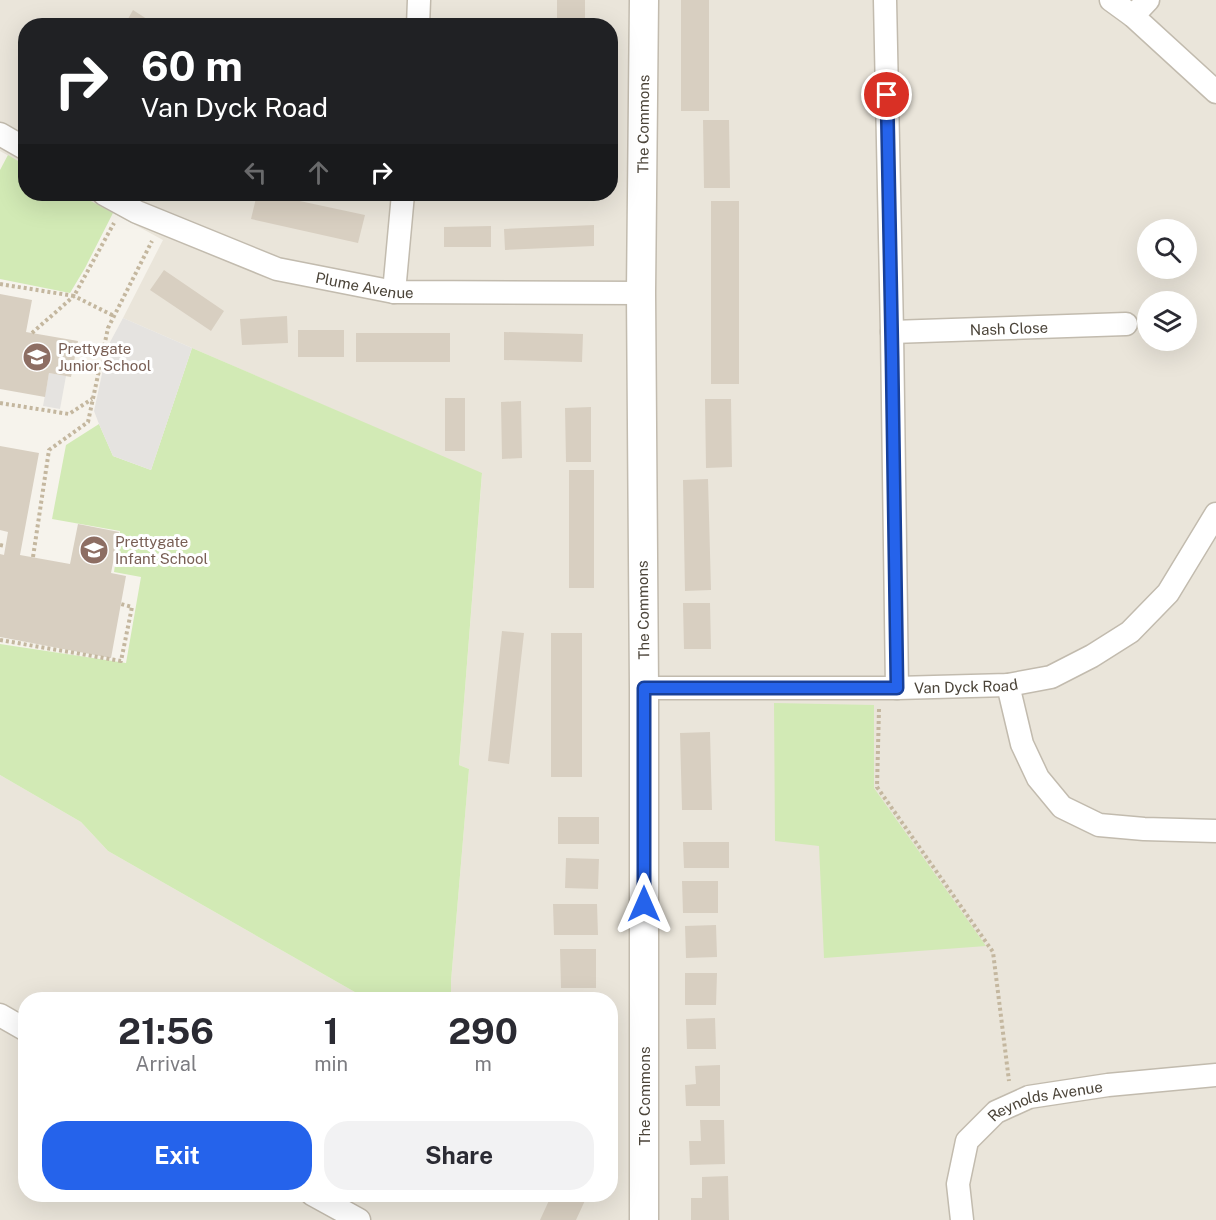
<!DOCTYPE html>
<style>
:root{--surface:#fff;--page:#f2f2f3;--text:#2b2b33;--muted:#7c7c81;--accent:#2563eb}
body{margin:0;font-family:"Public Sans",sans-serif;background:var(--page);color:var(--text);height:100vh;display:flex;flex-direction:column;font-size:22px;white-space:nowrap}
*{box-sizing:border-box;margin:0}
p{font-size:20px;color:var(--muted)}
.icon{flex:none;width:33px;height:33px;fill:none;stroke:currentColor;stroke-width:2;stroke-linecap:round;stroke-linejoin:round}
.map{position:relative;flex:1;overflow:hidden}
.sheet{position:absolute;left:18px;top:992px;width:600px;height:210px;display:flex;flex-direction:column;background:var(--surface);border-radius:24px;box-shadow:0 6px 24px #0002}
.sheet>*{flex:none}
.banner{position:absolute;left:18px;top:18px;width:600px;height:183px;border-radius:24px;box-shadow:0 6px 24px #0002;background:#202124;color:#fff;overflow:hidden}
.controls{position:absolute;left:1137px;top:219px;display:grid;gap:12px}
.controls a{display:grid;place-items:center;width:60px;height:60px;border-radius:50%;background:var(--surface);box-shadow:0 6px 24px #0002;font-size:30px}
.pin{position:absolute;display:grid;place-items:center;width:51px;height:51px;color:#fff;margin:-26px;border:3px solid #fff;border-radius:50%;box-shadow:0 2px 6px #0007}
.me{position:absolute;width:66px;margin:-33px;rotate:0deg;stroke-linejoin:round;filter:drop-shadow(0 0 4px #0008)}
.turn{display:flex;align-items:center;gap:21px;height:126px;padding:0 24px;font-size:27px}
.turn .icon{width:78px;height:78px;stroke-width:2.5}
.turn b{display:block;font-size:42px;line-height:51px}
.lanes{display:flex;align-items:center;height:57px;padding:0 24px;background:#0003;justify-content:center;gap:30px;direction:ltr}
.lanes .off{opacity:.35}
.eta{display:flex;justify-content:space-evenly;align-items:center;height:102px;text-align:center}
.eta b{font-size:36px;font-weight:700;line-height:42px}
.cta{display:flex;gap:12px;margin-top:auto;padding:12px 24px}
.cta a{flex:1;height:69px;border-radius:24px;background:var(--accent);color:#fff;font-size:24px;font-weight:700;line-height:69px;text-align:center}
.cta a+a{background:var(--page);color:var(--text)}
.map>svg:first-child{display:block}
.residential{fill:#eae5da;fill-rule:evenodd}
.green{fill:#d2eab5}
.parking{fill:#e5e3e0}
.building{fill:#d8cfc1}
.lines{fill:none;stroke-linecap:round;stroke-linejoin:round}
.minor-casing{stroke:#c2bbae;stroke-width:25}
.tertiary-casing{stroke:#c2bbae;stroke-width:31}
.path{stroke:#c4b79f;stroke-width:4;stroke-dasharray:3 3;stroke-linecap:butt}
.minor{stroke:#fff;stroke-width:22}
.tertiary{stroke:#fff;stroke-width:28}
.route-casing{stroke:#184099;stroke-width:15}
.route{stroke:#2563eb;stroke-width:10}
.labels{text-anchor:middle;dominant-baseline:central;stroke-width:6;stroke-linejoin:round;paint-order:stroke}
.street-label{font-size:15px;fill:#4b4439;stroke:#fff}
.education-label{font-size:15px;fill:#785e54;stroke:#fff;text-anchor:start}
</style>
<div class="map">
<svg width="1216" height="1220" viewBox="0 0 1216 1220">
<rect width="100%" height="100%" fill="#f6f3ec"/>
<!-- residential -->
<path class="residential" d="M 0,0 L 1216,0 L 1216,1220 L 0,1220 L 0,775 L 81,822 L 108,851 L 367,999 L 26,999 L 26,1194 L 610,1194 L 610,999 L 451,999 L 451,981 L 469,769 L 459,765 L 482,474 L 123,318 L 163,240 L 78,194 L 610,194 L 610,26 L 26,26 L 25,165 L 0,151 ZM 1148,230 L 1186,230 L 1186,268 L 1148,268 ZM 1148,302 L 1186,302 L 1186,340 L 1148,340 Z"/>
<!-- green -->
<path class="green" d="M 8,155 L 25,165 L 26,194 L 78,194 L 113,213 L 85,268 L 70,293 L 0,279 L 0,170 Z
M 192,348 L 482,473 L 459,765 L 469,769 L 451,981 L 451,999 L 367,999 L 108,851 L 81,822 L 0,775 L 0,644 L 126,663 L 141,577 L 114,572 L 120,531 L 52,519 L 66,445 L 99,424 L 113,456 L 151,470 Z
M 774,703 L 874,705 L 874,788 L 986,946 L 824,958 L 819,846 L 775,841 Z"/>
<!-- parking -->
<path class="parking" d="M 123,318 L 192,348 L 151,470 L 113,456 L 99,424 L 94,411 L 108,346 Z
M 49,373 L 66,376 L 60,409 L 43,406 Z"/>
<!-- building -->
<path class="building" d="M 557,0 L 585,0 L 585,26 L 557,26 Z
M 681,0 L 709,0 L 709,111 L 681,111 Z
M 133,10 L 153,23 L 158,26 L 124,26 Z
M 703,120 L 729,120 L 730,188 L 704,188 Z
M 257,194 L 267,194 L 365,215 L 358,243 L 251,219 Z
M 711,201 L 739,201 L 739,384 L 711,384 Z
M 594,225 L 594,246 L 505,250 L 504,229 Z
M 491,226 L 491,247 L 444,247 L 444,227 Z
M 164,270 L 224,311 L 211,331 L 150,290 Z
M 0,294 L 32,300 L 26,332 L 78,341 L 71,377 L 49,373 L 45,397 L 0,389 Z
M 287,316 L 288,343 L 242,345 L 240,319 Z
M 298,330 L 344,330 L 344,357 L 298,357 Z
M 504,332 L 583,334 L 582,362 L 504,360 Z
M 356,333 L 450,333 L 450,362 L 356,362 Z
M 445,398 L 465,398 L 465,451 L 445,451 Z
M 705,399 L 731,399 L 732,467 L 706,468 Z
M 521,401 L 522,458 L 502,459 L 501,402 Z
M 591,407 L 591,462 L 566,462 L 565,408 Z
M 0,446 L 39,453 L 20,555 L 70,564 L 78,524 L 119,532 L 111,573 L 126,576 L 111,658 L 0,637 L 0,554 L 4,555 L 8,532 L 0,530 Z
M 569,470 L 594,470 L 594,588 L 569,588 Z
M 708,479 L 711,590 L 685,591 L 683,480 Z
M 683,603 L 710,603 L 711,649 L 684,649 Z
M 502,631 L 524,633 L 509,764 L 488,761 Z
M 551,633 L 582,633 L 582,777 L 551,777 Z
M 710,732 L 712,810 L 682,810 L 680,733 Z
M 558,817 L 599,817 L 599,844 L 558,844 Z
M 683,842 L 729,842 L 729,868 L 684,868 Z
M 566,858 L 599,859 L 598,889 L 565,888 Z
M 682,881 L 718,881 L 718,913 L 683,913 Z
M 553,904 L 597,904 L 598,935 L 554,935 Z
M 716,925 L 717,957 L 686,958 L 685,926 Z
M 560,949 L 596,949 L 596,988 L 561,988 Z
M 685,973 L 717,973 L 716,1005 L 685,1005 Z
M 598,995 L 598,999 L 565,999 L 565,996 Z
M 715,1018 L 716,1049 L 687,1049 L 686,1019 Z
M 720,1065 L 720,1106 L 686,1106 L 685,1085 L 696,1084 L 695,1066 Z
M 700,1120 L 724,1120 L 725,1164 L 690,1165 L 689,1141 L 701,1141 Z
M 728,1176 L 729,1220 L 691,1220 L 691,1198 L 702,1198 L 702,1177 Z
M 552,1194 L 588,1194 L 576,1220 L 540,1220 Z"/>
<g class="lines">
<!-- minor casing -->
<g class="minor-casing">
<g id="minor">
<path d="M 885,0 L 892,332 L 897,688"/>
<path d="M 1111,0 L 1133,16 L 1216,92"/>
<path d="M 1133,16 L 1148,0"/>
<path d="M 418,26 L 419,0"/>
<path d="M 0,134 L 26,149"/>
<path id="s1" d="M 104,194 L 137,212 L 277,269 L 394,292 L 641,293"/>
<path d="M 394,292 L 403,194"/>
<path id="s2" d="M 892,332 L 1126,324"/>
<path d="M 1008,685 L 1022,744 L 1038,778 L 1062,807 L 1099,825 L 1144,829 L 1216,831"/>
<path id="s3" d="M 644,688 L 897,688 L 1008,685 L 1051,677 L 1092,656 L 1130,632 L 1168,593 L 1216,514"/>
<path d="M 0,1015 L 26,1030"/>
<path d="M 312,1194 L 359,1220"/>
<path id="s4" d="M 962,1220 L 958,1184 L 967,1141 L 996,1112 L 1029,1097 L 1108,1085 L 1216,1075"/>
</g>
</g>
<!-- tertiary casing -->
<g class="tertiary-casing">
<g id="tertiary">
<path id="s5" d="M 644,1220 L 644,688 L 641,293 L 644,0"/>
</g>
</g>
<!-- path -->
<path class="path" d="M 0,284 L 74,296 L 114,223
M 32,333 L 74,296 L 114,316
M 0,403 L 69,414 L 92,399
M 0,545 L 5,546
M 33,557 L 49,450 L 88,422 L 108,328 L 152,241
M 0,640 L 121,661 L 132,607 L 121,604
M 879,709 L 877,787 L 993,952 L 1009,1081"/>
<!-- minor -->
<use href="#minor" class="minor"/>
<!-- tertiary -->
<use href="#tertiary" class="tertiary"/>
</g>
<g class="lines">
<!-- route casing -->
<g class="route-casing">
<path id="route" d="M 644,904 L 644,688 L 897,688 L 892,356 L 887,95"/>
</g>
<!-- route -->
<use href="#route" class="route"/>
</g>
<!-- icons -->
<defs>
<g id="school-disc" transform="scale(1.5)"><circle r="9.5" fill="#8d6e63" stroke="#fff"/><path d="M0-5L7-2L0 1L-7-2ZM-4 1L0 2.5L4 1V4Q0 6-4 4Z" fill="#fff"/></g>
</defs>
<g fill-rule="evenodd">
<use href="#school-disc" x="37" y="357"/>
<use href="#school-disc" x="94" y="550"/>
</g>
<g class="labels">
<!-- street labels -->
<g class="street-label">
<text stroke="none"><textPath href="#s5" startOffset="1096">The Commons</textPath></text>
<text stroke="none"><textPath href="#s1" startOffset="278">Plume Avenue</textPath></text>
<text stroke="none"><textPath href="#s2" startOffset="117">Nash Close</textPath></text>
<text transform="translate(643 610) rotate(-91)">The Commons</text>
<text stroke="none"><textPath href="#s3" startOffset="322">Van Dyck Road</textPath></text>
<text transform="translate(644 1096) rotate(-90)">The Commons</text>
<text stroke="none"><textPath href="#s4" startOffset="172">Reynolds Avenue</textPath></text>
</g>
<!-- education labels -->
<g class="education-label">
<text x="58" y="348">Prettygate<tspan x="58" dy="17">Junior School</tspan></text>
<text x="115" y="541">Prettygate<tspan x="115" dy="17">Infant School</tspan></text>
</g>
</g>
</svg>
<div class="controls">
<a><svg class="icon" aria-label="search" viewBox="0 0 24 24"><circle cx="10" cy="10" r="6"/><path d="M15 15l6 6"/></svg></a>
<a><svg class="icon" aria-label="layers" viewBox="0 0 24 24"><path d="M12 4l9 5-9 5-9-5zM3 14l9 5 9-5"/></svg></a>
</div>
<div class="pin" style="left:887px;top:95px;background:#d93025"><svg class="icon" aria-label="arrive" viewBox="0 0 24 24"><path d="M6 21V4h12l-3 4 3 4H6"/></svg></div>
<svg class="me" style="left:644px;top:904px" viewBox="-20 -20 40 40"><path d="M0-17L14 15 0 8-14 15z" fill="#2563eb" stroke="#fff" stroke-width="4"/></svg>
<div class="banner">
<div class="turn"><svg class="icon" aria-label="right" viewBox="0 0 24 24"><path d="M7 20v-9h11M14 6l5 5-5 5"/></svg><div><b>60 m</b>Van Dyck Road</div></div>
<div class="lanes"><svg class="icon off" aria-label="left" viewBox="0 0 24 24"><path d="M17 20v-9H6M10 6l-5 5 5 5"/></svg><svg class="icon off" aria-label="ahead" viewBox="0 0 24 24"><path d="M12 20V5M6 11l6-6 6 6"/></svg><svg class="icon" aria-label="right" viewBox="0 0 24 24"><path d="M7 20v-9h11M14 6l5 5-5 5"/></svg></div>
</div>
<section class="sheet">
<div class="eta">
<div><b>21:56</b><p>Arrival</p></div>
<div><b>1</b><p>min</p></div>
<div><b>290</b><p>m</p></div>
</div>
<div class="cta"><a>Exit</a><a>Share</a></div>
</section>
</div>
